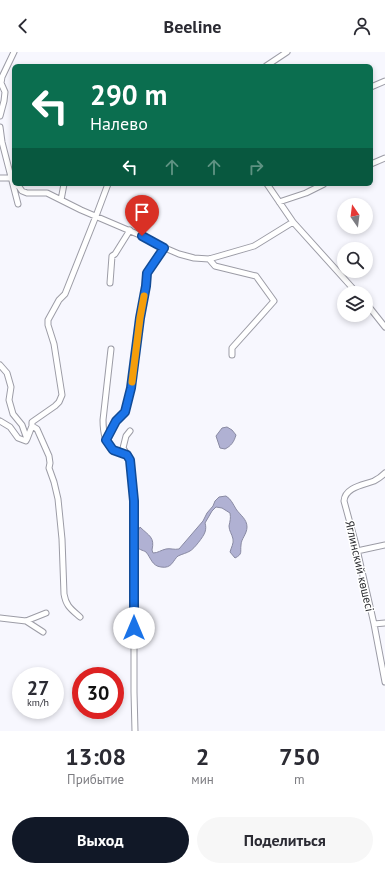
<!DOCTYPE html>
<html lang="ru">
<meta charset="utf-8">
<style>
:root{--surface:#fff;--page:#f7f7f7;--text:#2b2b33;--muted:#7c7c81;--accent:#111827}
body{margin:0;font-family:"PT Sans",sans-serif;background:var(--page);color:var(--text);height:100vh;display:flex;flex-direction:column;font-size:15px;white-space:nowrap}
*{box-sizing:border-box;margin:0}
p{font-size:13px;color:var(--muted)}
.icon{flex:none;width:22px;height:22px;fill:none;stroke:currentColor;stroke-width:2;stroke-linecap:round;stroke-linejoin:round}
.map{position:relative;height:679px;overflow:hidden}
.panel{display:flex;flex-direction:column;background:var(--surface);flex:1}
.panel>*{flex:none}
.top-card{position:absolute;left:12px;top:12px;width:361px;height:122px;border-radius:6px;box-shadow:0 2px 6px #0003;background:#0b6e4f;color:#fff;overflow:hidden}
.needle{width:26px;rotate:346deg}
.controls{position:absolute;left:337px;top:146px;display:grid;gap:8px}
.controls a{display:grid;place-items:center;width:36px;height:36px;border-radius:50%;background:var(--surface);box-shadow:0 2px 6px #0003;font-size:20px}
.speed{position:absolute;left:12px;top:615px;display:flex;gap:8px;font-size:20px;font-weight:700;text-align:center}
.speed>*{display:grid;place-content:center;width:52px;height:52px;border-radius:50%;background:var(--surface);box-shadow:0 2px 6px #0003;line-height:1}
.speed small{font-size:10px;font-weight:400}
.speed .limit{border:6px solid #d22;background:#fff;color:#111}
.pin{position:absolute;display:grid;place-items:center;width:34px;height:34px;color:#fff;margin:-41px -17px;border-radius:50% 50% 50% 0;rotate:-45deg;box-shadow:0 0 4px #0007}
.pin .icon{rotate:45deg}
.me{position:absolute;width:44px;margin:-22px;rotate:0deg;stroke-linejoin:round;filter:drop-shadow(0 0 3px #0008)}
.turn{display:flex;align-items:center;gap:14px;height:84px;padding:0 12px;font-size:18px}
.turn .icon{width:52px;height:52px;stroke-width:2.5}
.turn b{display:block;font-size:28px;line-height:34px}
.lanes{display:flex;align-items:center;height:38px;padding:0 12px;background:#0003;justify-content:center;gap:20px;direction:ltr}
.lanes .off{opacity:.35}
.eta{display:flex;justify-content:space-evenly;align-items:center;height:68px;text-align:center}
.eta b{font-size:24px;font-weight:800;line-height:28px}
.cta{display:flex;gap:8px;margin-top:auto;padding:8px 12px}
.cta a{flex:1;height:46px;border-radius:24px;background:var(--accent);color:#fff;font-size:16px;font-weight:800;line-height:46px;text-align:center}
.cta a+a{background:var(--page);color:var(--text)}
header{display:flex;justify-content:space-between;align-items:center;height:52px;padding:0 12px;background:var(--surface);font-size:18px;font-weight:800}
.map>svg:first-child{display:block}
.water{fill:#b0b1d3;stroke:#898aa3}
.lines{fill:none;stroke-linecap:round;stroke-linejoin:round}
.minor-casing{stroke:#9c9ca6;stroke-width:7}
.minor{stroke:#fff;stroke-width:5}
.route-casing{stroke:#114b97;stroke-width:10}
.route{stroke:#1a73e8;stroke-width:7}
.slow{stroke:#f59e0b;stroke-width:7}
.labels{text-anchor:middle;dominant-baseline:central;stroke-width:3;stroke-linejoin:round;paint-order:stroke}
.street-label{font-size:12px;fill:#2d2e32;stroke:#fff}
</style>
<header><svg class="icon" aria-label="back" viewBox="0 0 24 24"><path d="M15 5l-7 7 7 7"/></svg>Beeline<svg class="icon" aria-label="person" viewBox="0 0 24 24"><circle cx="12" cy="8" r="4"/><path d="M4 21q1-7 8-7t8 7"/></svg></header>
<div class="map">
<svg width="385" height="679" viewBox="0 0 385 679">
<rect width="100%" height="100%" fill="#f7f7fe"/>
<!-- water -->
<path class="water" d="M 227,375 L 232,378 L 236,383 C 234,390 231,394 225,397 L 220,396 L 216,384 L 222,376 Z
M 226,444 C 231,447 233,452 236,457 C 240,463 247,467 247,475 C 247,482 241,487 241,493 C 240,500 243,502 235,506 L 230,500 C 231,496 234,491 233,487 C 232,482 229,479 229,474 C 230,469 231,466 230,461 L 222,456 L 216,455 L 212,459 L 205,471 C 206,474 206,477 205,480 C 204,484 194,497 190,499 C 187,501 182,502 178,504 C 173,508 172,517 161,515 C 152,514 151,506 146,500 C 143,498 138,498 136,493 C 134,487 137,481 140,475 C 149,484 155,485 152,498 L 153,501 C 158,501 161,498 166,497 C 170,496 174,498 179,497 L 203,469 L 207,461 L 213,454 L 215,449 L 219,445 Z"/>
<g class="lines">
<!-- minor casing -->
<g class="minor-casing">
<path id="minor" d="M 266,14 L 287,0
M 371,35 L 385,29
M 0,64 L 4,49 L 5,40 L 1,31 L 2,25 L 14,0
M 0,75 L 2,90 L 18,152
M 371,112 L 385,106
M 0,126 L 12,126
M 17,132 L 22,139 L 27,141 L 47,141 L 81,158 L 142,184 L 165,196 L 179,202 L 194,206 L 209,207 L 254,194 L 293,170
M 267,132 L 293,170 L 357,241
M 61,148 L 64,132
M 279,150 L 306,141 L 324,132
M 209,207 L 215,214 L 256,224 L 274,249 L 232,296 L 232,303
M 110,231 L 112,204 L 115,202 L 130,178
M 366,251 L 385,275
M 111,297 L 103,368 C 103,378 104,390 112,398 C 116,400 123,402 127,403
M 0,313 L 7,321 L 11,335 L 9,348 L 13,362 L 22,373 L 27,387 L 32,374 L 37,377 L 49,404 L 50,411 L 49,416 L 54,430 L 58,447 L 62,487 L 64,542 C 66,554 71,557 80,565
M 0,369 L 10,375 L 18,386 L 26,389 L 27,387
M 32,374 L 32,370 L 55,354 L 59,350 L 62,343 L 54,292 L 48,273 L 48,268 L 59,248 L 65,242 L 96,164 L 108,132
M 130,379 L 126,384 L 123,396 L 130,407 L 134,449 L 134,640 L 135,679
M 106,388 L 116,369 L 125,359 L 131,336 L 140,266 L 146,234 L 147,221 L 165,196
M 385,421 C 382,424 378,427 374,429 C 364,433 345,435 344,449 L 356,493 L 374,572 L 385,630
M 357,499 L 385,493
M 0,566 L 26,569 L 46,561
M 26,569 L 43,580
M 374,572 L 385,571"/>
</g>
<!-- minor -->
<use href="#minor" class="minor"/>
</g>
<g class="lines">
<!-- route casing -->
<g class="route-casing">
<path id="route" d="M 134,576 L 134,449 L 130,408 L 127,403 L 113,398 L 106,388 L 116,369 L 125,360 L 131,336 L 140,266 L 146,234 L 147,221 L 164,196 L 142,184"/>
</g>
<!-- route -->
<use href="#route" class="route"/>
<!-- slow -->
<path class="slow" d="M 132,330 L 140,266 L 144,244"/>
</g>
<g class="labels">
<!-- street labels -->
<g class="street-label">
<text transform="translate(360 514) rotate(77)">Яглинский көшесі</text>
</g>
</g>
</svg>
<div class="controls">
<a><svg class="needle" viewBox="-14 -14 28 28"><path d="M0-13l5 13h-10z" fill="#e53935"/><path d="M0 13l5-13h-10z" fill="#7c7c81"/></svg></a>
<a><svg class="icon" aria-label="search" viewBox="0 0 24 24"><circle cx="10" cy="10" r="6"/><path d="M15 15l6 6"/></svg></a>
<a><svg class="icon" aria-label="layers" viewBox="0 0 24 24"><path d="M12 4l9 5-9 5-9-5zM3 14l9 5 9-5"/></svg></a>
</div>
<div class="speed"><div>27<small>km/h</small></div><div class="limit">30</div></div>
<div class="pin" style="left:142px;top:184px;background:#d93025"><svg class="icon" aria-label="arrive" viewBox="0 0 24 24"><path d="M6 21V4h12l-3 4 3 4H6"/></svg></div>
<svg class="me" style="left:134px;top:576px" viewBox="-20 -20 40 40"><circle r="19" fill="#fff"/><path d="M0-13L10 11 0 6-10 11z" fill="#1a73e8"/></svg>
<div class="top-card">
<div class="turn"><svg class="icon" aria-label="left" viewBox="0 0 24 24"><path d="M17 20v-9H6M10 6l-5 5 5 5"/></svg><div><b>290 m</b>Налево</div></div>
<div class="lanes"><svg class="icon" aria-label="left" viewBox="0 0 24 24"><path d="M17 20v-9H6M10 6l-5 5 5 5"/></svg><svg class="icon off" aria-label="ahead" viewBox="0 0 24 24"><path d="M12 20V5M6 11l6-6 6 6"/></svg><svg class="icon off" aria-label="ahead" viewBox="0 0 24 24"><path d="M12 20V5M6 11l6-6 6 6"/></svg><svg class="icon off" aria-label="right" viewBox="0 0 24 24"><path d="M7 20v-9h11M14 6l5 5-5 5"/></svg></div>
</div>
</div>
<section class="panel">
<div class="eta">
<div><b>13:08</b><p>Прибытие</p></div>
<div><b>2</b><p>мин</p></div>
<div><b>750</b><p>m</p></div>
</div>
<div class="cta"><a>Выход</a><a>Поделиться</a></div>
</section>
